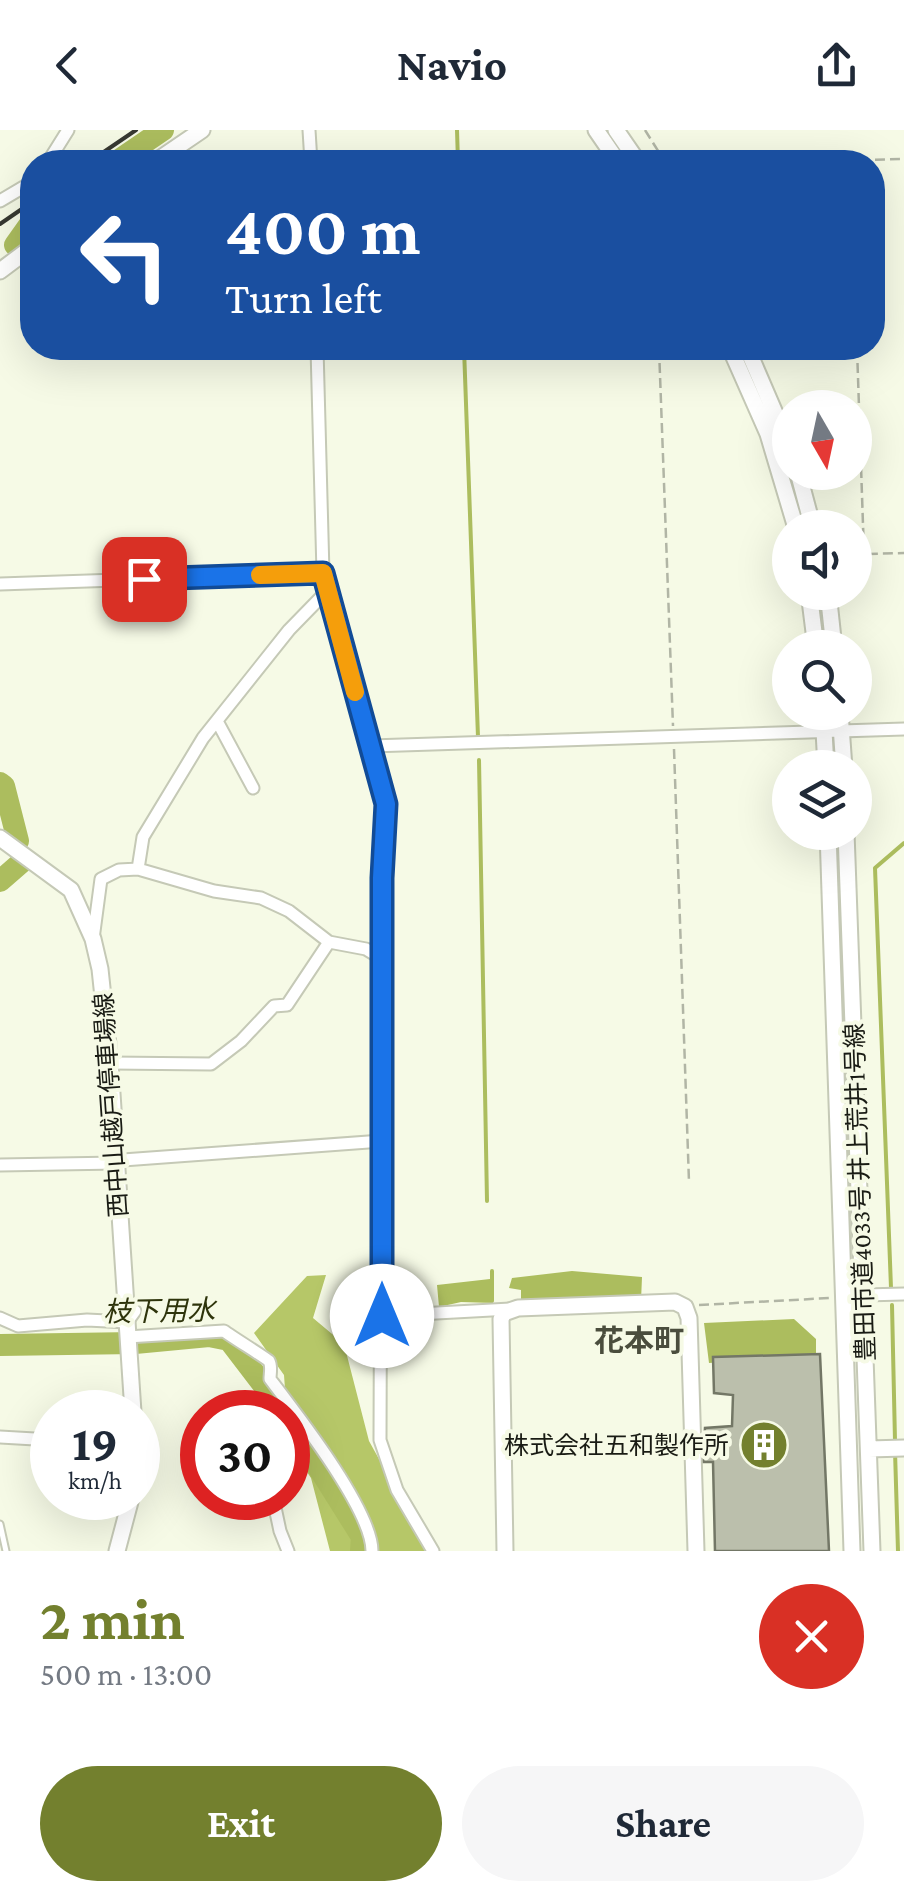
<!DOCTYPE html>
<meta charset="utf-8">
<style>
:root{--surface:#fff;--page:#f6f6f7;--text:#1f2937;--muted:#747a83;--accent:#73802e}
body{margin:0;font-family:"Crimson Pro","Noto Sans JP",serif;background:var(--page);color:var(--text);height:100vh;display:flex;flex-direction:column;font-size:38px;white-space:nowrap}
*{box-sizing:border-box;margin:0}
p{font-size:32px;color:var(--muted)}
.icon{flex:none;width:55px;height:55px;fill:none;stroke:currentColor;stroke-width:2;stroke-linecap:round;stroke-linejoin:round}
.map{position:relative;height:1421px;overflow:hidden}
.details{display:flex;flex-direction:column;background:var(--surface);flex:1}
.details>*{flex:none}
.top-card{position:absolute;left:20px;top:20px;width:865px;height:210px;border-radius:40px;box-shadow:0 10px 40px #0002;background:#1a4fa0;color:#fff;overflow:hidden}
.needle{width:65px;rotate:171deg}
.fabs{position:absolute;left:772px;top:260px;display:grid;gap:20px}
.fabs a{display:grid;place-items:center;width:100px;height:100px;border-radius:50%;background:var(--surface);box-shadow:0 10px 40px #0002;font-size:50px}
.speed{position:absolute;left:30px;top:1260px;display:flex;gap:20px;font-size:50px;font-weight:700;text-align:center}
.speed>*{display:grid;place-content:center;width:130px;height:130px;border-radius:50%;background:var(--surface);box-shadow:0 10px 40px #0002;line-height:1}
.speed small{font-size:25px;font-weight:400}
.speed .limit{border:15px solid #d22;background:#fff;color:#111}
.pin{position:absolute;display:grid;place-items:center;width:85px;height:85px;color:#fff;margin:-42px;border-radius:20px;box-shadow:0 5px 15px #0006}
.me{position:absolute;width:110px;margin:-55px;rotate:0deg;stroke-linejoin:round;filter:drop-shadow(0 0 8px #0008)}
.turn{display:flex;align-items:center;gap:35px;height:210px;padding:0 40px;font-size:45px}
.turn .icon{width:130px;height:130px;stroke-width:2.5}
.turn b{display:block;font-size:70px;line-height:85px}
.round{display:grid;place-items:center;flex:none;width:105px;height:105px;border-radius:52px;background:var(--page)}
.summary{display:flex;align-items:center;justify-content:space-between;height:170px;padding:0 40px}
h1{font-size:60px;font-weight:700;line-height:75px;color:var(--accent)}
.cta{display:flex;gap:20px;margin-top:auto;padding:20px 40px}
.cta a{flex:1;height:115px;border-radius:60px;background:var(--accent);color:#fff;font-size:40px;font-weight:700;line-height:115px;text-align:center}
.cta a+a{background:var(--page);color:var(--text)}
header{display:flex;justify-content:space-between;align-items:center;height:130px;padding:0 40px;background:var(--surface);font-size:45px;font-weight:700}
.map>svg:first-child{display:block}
.forest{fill:#b6c768}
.water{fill:#acbd5e}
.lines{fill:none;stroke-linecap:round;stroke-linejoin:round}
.stream{stroke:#acbd5e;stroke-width:4}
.river{stroke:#acbd5e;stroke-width:22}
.building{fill:#bbbfac;stroke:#737766;stroke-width:2.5}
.lane-casing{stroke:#c5c9b6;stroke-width:9}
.street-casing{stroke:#c5c9b6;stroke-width:15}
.secondary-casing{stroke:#c5c9b6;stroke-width:19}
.path{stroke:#b1b5a5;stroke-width:2.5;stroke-dasharray:10 5;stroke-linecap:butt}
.lane{stroke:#fff;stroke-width:5}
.street{stroke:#fff;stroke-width:11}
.secondary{stroke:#fff;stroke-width:15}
.rail{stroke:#373931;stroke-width:4}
.route-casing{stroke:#114b97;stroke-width:25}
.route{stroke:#1a73e8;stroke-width:18}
.slow{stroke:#f59e0b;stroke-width:18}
.labels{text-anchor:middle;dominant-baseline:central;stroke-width:8;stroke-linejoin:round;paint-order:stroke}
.street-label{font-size:25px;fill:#191b14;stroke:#f6fae6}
.poi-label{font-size:25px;fill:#191b14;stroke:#f6fae6;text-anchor:end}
.water-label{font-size:28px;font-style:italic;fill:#2e340b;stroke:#f6fae6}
.quarter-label{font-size:30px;font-weight:bold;fill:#4a4d3d;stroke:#f6fae6}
</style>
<header><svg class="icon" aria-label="back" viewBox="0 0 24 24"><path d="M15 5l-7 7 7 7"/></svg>Navio<svg class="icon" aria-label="share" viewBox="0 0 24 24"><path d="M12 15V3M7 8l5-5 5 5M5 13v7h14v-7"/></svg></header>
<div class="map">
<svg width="904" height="1421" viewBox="0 0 904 1421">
<rect width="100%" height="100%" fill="#f6fae6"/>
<!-- forest -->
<path class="forest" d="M 326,1145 L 313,1188 L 344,1214 L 369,1311 L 430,1421 L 330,1421 L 311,1348 L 289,1315 L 284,1245 L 254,1203 L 307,1146 Z"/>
<!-- water -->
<path class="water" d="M 572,1141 L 642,1147 L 641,1171 L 521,1174 L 521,1160 L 509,1158 L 512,1148 Z
M 490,1149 L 493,1173 L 461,1172 L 439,1177 L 437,1155 Z
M 794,1189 L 816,1209 L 816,1225 L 709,1233 L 704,1193 Z"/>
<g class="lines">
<!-- stream -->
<path class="stream" d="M 457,0 L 458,32
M 464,218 L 478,607
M 479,630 L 487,1071
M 492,1141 L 492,1171
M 891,1158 L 875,738 L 904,713
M 892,1175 L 895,1311
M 895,1321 L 898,1421"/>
<!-- river -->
<path class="river" d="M 116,32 L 163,0
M 15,115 L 32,91
M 0,653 L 4,656 L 18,711
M 0,751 L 23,731
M 0,1215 L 135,1213 L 209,1206 L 229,1210 L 284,1282
M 288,1289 L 362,1407 L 361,1421"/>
</g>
<!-- building -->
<path class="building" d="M 820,1224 L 829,1421 L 715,1421 L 713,1332 L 703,1332 L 705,1298 L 732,1296 L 733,1265 L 714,1263 L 713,1227 Z"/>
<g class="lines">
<!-- lane casing -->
<g class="lane-casing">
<path id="lane" d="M 0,1394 L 6,1421"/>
</g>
<!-- street casing -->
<g class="street-casing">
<path id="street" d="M 309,0 L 311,32
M 48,32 L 68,0
M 0,71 L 32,52
M 317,218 L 323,443 L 386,674 L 382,748 L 380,1310 L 397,1360 L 433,1421
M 0,454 L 323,443
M 217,591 L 253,658
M 371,616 L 904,599
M 138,739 L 214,761 L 261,768 L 289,781 L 329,812
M 93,809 L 101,749 L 119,740 L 138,739 L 143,707 L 203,608 L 289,500 L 327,461
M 110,933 L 211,934 L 241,911 L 274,876 L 287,875 L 329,812 L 366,819 L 384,830
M 0,1035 L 117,1033 L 123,1030 L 382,1011
M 864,1165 L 904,1164
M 382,1186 L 512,1179
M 0,1188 L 18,1196 L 87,1190 L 127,1192 L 135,1181
M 127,1207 L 224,1201 C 232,1207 266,1228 269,1231 C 272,1236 270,1243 270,1249 C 296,1283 372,1380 372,1421
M 0,1307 L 52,1310
M 273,1368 L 280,1401 L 288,1421"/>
</g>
<!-- secondary casing -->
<g class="secondary-casing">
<path id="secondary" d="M 596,0 L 618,32
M 616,0 L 638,32
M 155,32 L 202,0
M 0,141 L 32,117
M 730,218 L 768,304 L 796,398
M 747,218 L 790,318
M 798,342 L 813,398
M 809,462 L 816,518
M 828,462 L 834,518
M 823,582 L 826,638
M 840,582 L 844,638
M 828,702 L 852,1421
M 846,702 L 872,1421
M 0,708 L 71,760 L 93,809 L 100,839 L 110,933 L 133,1282
M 869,1319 L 904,1318
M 117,1421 L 131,1368
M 505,1421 L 501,1189 L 504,1183 L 518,1178 L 675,1172 L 685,1177 L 689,1188 L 696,1421"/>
</g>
<!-- path -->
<path class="path" d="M 645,0 L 665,32
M 770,32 L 904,29
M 659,218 L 673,596
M 857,218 L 864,424 L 904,423
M 674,619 L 689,1052
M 699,1175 L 830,1168"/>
<!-- lane -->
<use href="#lane" class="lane"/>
<!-- street -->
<use href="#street" class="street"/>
<!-- secondary -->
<use href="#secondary" class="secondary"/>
<!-- rail -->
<path class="rail" d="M 89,32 L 136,0
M 0,94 L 32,72"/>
</g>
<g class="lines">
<!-- route casing -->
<g class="route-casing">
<path id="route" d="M 144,449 L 323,443 L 386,674 L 382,748 L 382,1186"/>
</g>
<!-- route -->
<use href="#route" class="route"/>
<!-- slow -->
<path class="slow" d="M 260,445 L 323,443 L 355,562"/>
</g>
<!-- icons -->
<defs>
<g id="building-disc" transform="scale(2.5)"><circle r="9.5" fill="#73802e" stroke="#f6fae6"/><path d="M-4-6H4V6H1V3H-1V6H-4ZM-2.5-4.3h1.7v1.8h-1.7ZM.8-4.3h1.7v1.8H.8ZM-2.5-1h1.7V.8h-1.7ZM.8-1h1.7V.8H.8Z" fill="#fff"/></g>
</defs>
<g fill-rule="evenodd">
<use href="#building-disc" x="764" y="1315"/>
</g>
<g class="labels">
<!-- street labels -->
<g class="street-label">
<text transform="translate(111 975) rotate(-94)">西中山越戸停車場線</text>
<text transform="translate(860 1062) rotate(-92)">豊田市道4033号 井上荒井1号線</text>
</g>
<!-- poi labels -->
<g class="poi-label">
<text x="729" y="1315">株式会社五和製作所</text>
</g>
<!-- water labels -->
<g class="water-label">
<text transform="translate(159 1181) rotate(-1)">枝下用水</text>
</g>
<!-- quarter labels -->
<g class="quarter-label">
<text x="639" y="1210">花本町</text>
</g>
</g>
</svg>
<div class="fabs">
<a><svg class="needle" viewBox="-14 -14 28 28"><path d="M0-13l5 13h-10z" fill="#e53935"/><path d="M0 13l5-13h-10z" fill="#747a83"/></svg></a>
<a><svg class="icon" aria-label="sound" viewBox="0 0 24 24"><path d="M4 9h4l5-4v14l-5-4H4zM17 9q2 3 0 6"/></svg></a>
<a><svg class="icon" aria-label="search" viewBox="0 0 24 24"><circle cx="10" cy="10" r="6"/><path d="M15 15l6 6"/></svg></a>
<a><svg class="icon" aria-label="layers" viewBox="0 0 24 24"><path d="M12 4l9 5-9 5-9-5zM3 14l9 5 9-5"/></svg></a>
</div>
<div class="speed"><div>19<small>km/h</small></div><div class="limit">30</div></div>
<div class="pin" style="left:144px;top:449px;background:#d93025"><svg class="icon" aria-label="arrive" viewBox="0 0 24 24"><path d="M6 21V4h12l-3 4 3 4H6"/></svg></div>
<svg class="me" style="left:382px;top:1186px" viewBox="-20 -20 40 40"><circle r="19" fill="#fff"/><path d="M0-13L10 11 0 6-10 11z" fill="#1a73e8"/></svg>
<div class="top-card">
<div class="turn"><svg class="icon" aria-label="left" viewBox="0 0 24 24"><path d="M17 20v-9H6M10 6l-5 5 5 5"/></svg><div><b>400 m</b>Turn left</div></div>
</div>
</div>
<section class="details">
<div class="summary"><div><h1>2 min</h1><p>500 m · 13:00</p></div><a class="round" style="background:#d93025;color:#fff"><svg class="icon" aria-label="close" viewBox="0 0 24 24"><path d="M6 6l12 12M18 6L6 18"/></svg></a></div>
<div class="cta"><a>Exit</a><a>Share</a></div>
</section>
